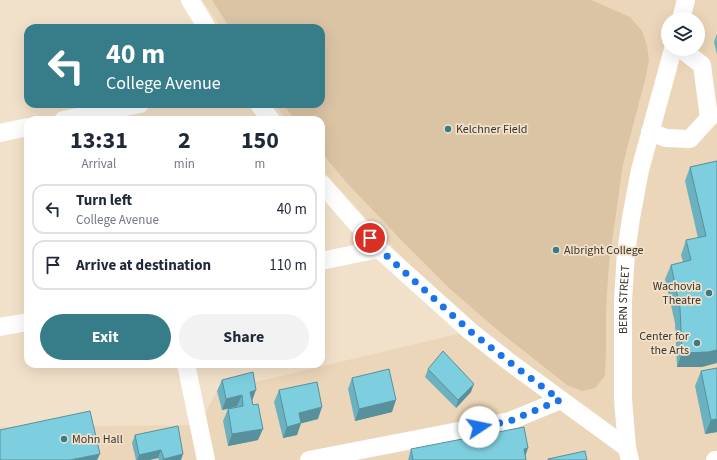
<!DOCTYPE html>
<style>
:root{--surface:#fff;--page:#f2f2f3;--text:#1f2937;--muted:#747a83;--line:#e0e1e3;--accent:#367c89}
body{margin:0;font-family:"Source Sans 3",sans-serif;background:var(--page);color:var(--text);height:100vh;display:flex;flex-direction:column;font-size:15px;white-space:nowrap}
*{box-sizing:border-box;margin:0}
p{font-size:13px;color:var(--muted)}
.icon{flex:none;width:22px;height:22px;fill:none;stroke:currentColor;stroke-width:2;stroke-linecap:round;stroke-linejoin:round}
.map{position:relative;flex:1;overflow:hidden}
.drawer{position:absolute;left:24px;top:116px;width:301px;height:252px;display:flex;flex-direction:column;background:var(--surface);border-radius:12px;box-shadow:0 4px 16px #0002}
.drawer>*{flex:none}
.guide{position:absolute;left:24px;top:24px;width:301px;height:84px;border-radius:12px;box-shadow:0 4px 16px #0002;background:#367c89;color:#fff;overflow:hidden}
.fabs{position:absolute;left:661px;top:12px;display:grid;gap:8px}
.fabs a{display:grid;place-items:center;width:44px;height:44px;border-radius:50%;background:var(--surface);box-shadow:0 4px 16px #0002;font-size:20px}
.pin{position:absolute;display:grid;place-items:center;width:34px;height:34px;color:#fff;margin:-17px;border:2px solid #fff;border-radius:50%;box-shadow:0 1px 4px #0007}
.me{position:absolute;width:44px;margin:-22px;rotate:79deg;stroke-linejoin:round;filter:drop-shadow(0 0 3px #0008)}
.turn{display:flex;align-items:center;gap:14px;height:84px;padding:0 16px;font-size:18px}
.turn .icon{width:52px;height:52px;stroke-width:2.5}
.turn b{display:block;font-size:28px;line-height:34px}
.eta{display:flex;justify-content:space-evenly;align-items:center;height:68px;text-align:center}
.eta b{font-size:24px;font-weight:700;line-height:28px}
.action{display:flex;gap:8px;margin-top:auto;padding:8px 16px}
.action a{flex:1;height:46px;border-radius:24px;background:var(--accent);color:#fff;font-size:16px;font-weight:700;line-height:46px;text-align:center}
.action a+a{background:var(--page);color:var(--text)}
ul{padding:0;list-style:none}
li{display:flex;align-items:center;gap:12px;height:50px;margin:0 8px 6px;padding:0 8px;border:2px solid var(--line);border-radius:12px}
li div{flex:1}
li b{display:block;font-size:15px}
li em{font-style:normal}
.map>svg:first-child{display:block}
.built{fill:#ecd6b9;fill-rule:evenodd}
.green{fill:#dbc4a4}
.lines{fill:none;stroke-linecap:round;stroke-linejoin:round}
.minor{stroke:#fff;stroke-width:18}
.wall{fill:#6cb1bf}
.shaded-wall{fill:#58909b}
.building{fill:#7dcede;stroke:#58909b}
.route{stroke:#1a73e8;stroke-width:7;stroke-dasharray:0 12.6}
.poi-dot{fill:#367c89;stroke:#f2e1ca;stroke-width:1.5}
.labels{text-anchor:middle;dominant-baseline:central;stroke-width:3.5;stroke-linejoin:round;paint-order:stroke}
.poi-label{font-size:12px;fill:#3b352c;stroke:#f2e1ca;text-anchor:start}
.street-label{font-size:12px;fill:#3b352c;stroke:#f2e1ca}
</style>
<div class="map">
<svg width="717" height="460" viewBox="0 0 717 460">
<rect width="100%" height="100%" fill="#f2e1ca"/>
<!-- built -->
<path class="built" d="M 202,0 L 717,0 L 717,460 L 0,460 L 0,427 L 199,425 L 217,391 L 470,331 L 321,169 L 321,120 L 286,120 L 275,104 L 321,104 L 321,28 L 222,28 ZM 668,19 L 698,19 L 698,49 L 668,49 Z"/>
<!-- green -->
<path class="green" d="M 212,0 L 591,0 L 630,17 L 642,31 L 647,45 L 649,61 L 646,76 L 623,164 L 609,263 L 606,308 L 606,349 L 605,376 L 595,388 L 582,391 L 567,385 L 501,333 L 450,289 L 403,242 L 347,183 L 321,152 L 321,120 L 295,120 L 283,104 L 321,104 L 321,28 L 230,28 Z"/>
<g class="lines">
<!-- minor -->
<g class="minor">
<path d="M 190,0 L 207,28"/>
<path d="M 681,19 L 686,0"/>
<path d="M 259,104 L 271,120"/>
<path d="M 63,120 L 140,104"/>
<path d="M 650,132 L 666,138 L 690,139 L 709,118 L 702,65 L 681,49"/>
<path d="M 0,133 L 28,127"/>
<path d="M 321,183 L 379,249 L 470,331 L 508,361 L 627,448"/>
<path d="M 321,261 L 379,249"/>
<path d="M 0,327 L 28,322"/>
<path d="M 186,364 L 206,460"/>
<path d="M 309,460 L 510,421 L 561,400"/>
<path id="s1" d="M 630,460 L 627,448 L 623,399 L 623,301 L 626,253 L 631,218 L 640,170 L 673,49"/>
<path d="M 715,460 L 717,460"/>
</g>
</g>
<!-- wall -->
<path class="wall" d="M 717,34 L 717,55 L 714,42 Z
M 717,161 L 702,367 L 677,367 L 675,323 L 665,279 L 671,265 L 683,262 L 681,255 L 686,240 L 698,238 L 685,181 L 690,167 Z
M 717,368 L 717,432 L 705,434 L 695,386 L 701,371 Z
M 428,369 L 471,392 L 456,408 L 425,377 Z
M 352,378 L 392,412 L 355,421 L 348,389 Z
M 222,380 L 252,400 L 258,440 L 228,446 L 223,421 L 228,409 L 237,407 L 222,410 L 217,391 Z
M 279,390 L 318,419 L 301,423 L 297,435 L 283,438 L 274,402 Z
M 135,435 L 181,460 L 159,460 L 158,458 L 149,460 L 136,460 L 132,443 Z
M 411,449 L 526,456 L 526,460 L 408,460 Z"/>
<!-- shaded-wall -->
<path class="shaded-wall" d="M 717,350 L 717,363 L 702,367 L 677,367 L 682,353 Z
M 474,384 L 471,392 L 456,408 L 458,400 Z
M 256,390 L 252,401 L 250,392 Z
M 242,395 L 237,406 L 222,410 L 226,399 Z
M 396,400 L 392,412 L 355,421 L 359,409 Z
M 322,407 L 318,419 L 295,425 L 299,413 Z
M 717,419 L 717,432 L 705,434 L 711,420 Z
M 301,423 L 297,435 L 283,438 L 287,427 Z
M 263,429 L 258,440 L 228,446 L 232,434 Z
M 528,448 L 524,460 L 524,449 Z
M 161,450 L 158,458 L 149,460 L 137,460 L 139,455 Z
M 100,454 L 97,460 L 70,460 Z
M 183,454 L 181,460 L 163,460 L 164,459 Z"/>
<!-- building -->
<path class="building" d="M 717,161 L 717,350 L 708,352 L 682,353 L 680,308 L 671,265 L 691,260 L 686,240 L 706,236 L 690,167 Z
M 443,351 L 474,384 L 458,400 L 428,369 Z
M 717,368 L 717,419 L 711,420 L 701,371 Z
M 389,369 L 396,400 L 359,409 L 352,378 Z
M 253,372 L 256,390 L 250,392 L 253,405 L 258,404 L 263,429 L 232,434 L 228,409 L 243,406 L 242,395 L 226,399 L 222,380 Z
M 317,382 L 322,407 L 299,413 L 301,423 L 287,427 L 279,390 Z
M 90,411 L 100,454 L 70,460 L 0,460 L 0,430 Z
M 178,426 L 183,454 L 164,459 L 161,450 L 139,455 L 135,435 Z
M 524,427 L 528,448 L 524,449 L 526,460 L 413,460 L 411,449 Z
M 585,451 L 587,460 L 548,460 L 548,459 Z"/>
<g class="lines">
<!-- route -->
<path class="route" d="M 370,238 L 379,249 L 470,331 L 508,361 L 560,400 L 510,421 L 479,427"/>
</g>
<!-- markers -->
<g class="poi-dot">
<circle cx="448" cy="129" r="4"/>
<circle cx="556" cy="250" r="4"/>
<circle cx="709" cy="293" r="4"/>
<circle cx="697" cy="343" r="4"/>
<circle cx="64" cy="439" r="4"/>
</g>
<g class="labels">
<!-- poi labels -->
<g class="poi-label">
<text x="456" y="129">Kelchner Field</text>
<text x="564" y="250">Albright College</text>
<text x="701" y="286" text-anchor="end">Wachovia<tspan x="701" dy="14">Theatre</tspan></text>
<text x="689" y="336" text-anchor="end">Center for<tspan x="689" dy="14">the Arts</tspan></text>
<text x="72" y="439">Mohn Hall</text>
</g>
<!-- street labels -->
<g class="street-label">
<text stroke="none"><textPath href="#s1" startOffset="161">BERN STREET</textPath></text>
</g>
</g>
</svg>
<div class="fabs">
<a><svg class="icon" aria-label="layers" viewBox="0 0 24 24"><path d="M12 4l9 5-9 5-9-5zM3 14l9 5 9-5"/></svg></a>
</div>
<div class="pin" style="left:370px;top:238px;background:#d93025"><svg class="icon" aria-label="arrive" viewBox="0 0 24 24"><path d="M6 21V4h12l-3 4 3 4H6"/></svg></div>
<svg class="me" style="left:479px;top:427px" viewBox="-20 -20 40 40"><circle r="19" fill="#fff"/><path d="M0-13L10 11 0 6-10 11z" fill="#1a73e8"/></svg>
<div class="guide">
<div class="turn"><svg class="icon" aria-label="left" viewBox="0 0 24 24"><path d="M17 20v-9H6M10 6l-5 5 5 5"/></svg><div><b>40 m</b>College Avenue</div></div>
</div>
<section class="drawer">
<div class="eta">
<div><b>13:31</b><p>Arrival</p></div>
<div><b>2</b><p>min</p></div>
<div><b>150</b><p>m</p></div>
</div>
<ul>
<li><svg class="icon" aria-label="left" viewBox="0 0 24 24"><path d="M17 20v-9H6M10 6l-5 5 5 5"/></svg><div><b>Turn left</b><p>College Avenue</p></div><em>40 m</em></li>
<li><svg class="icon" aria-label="arrive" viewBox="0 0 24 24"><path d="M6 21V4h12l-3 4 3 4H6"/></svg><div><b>Arrive at destination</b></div><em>110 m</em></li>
</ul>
<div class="action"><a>Exit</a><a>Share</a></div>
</section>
</div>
